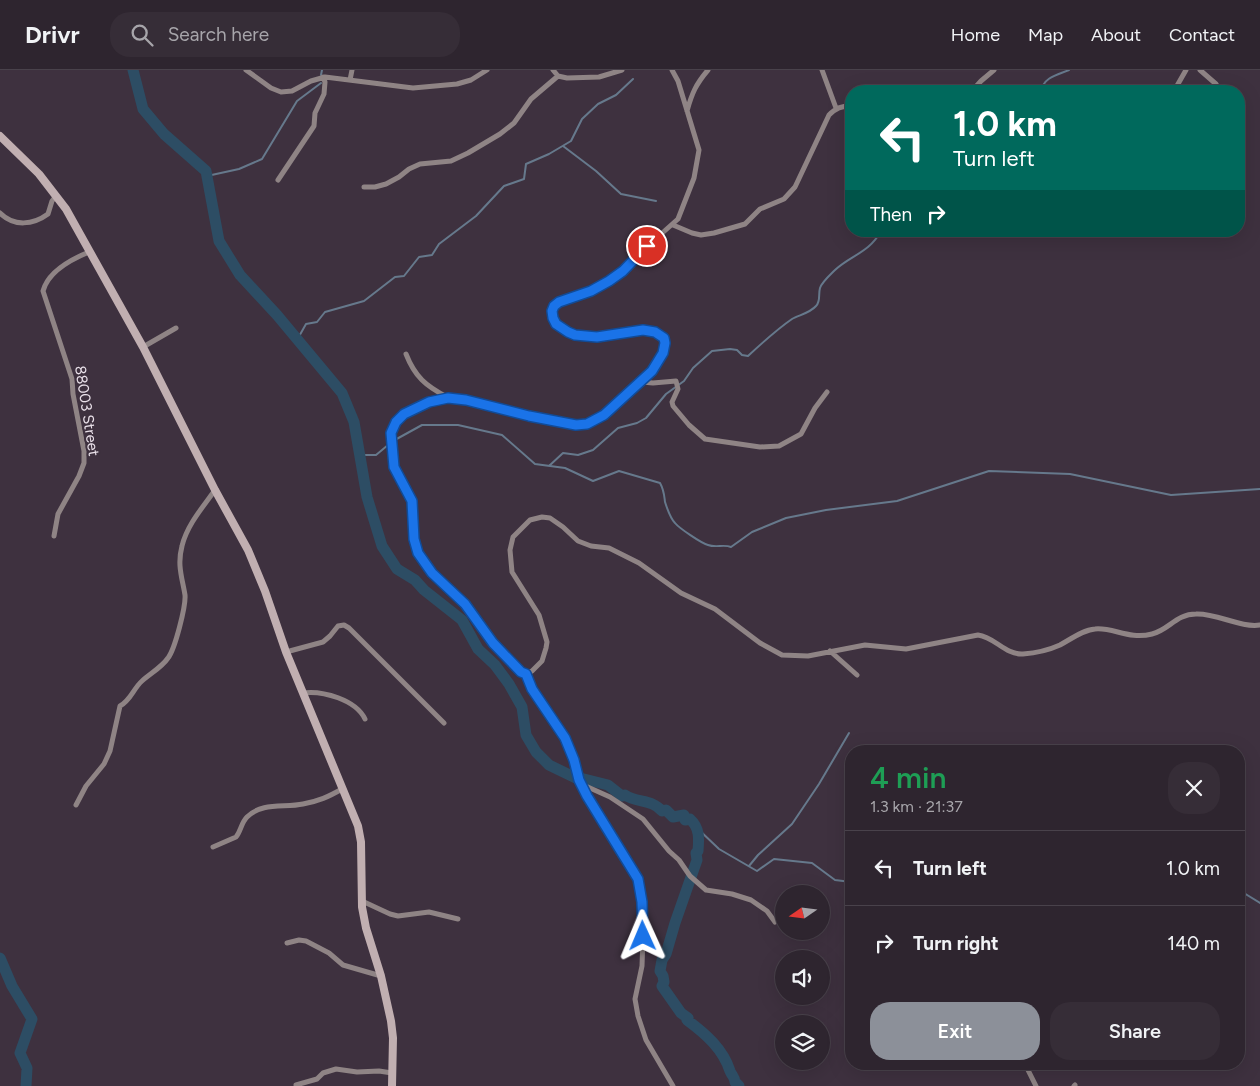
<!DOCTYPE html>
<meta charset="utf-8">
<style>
:root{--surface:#2e252f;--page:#362d37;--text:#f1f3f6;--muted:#a7a5aa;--line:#49424b;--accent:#8c9099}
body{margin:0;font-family:Figtree,sans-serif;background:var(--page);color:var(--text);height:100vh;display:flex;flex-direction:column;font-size:19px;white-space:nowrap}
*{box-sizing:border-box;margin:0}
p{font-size:16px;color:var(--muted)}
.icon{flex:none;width:28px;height:28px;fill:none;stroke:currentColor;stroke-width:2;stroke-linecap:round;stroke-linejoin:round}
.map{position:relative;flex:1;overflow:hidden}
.panel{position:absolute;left:845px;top:675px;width:400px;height:325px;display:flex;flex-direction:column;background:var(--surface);border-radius:20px;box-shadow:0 5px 20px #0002,0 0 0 1px var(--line)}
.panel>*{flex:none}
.top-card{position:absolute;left:845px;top:15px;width:400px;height:152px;border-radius:20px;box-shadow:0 5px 20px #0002,0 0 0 1px var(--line);background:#00695c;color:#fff;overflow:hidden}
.needle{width:32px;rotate:256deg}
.buttons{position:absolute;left:775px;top:815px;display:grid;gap:10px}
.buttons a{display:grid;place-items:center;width:55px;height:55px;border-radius:50%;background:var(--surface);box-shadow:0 5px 20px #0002,0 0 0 1px var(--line);font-size:25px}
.pin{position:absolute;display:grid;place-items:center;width:42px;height:42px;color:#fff;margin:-21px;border:2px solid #fff;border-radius:50%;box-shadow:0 1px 5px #0007}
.me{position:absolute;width:55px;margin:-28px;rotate:359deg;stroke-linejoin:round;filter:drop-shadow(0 0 4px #0008)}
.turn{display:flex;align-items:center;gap:18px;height:105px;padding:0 25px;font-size:22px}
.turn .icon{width:65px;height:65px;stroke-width:2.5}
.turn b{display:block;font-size:35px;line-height:42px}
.then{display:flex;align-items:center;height:48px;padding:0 25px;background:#0003;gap:10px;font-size:19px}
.round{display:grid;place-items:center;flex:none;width:52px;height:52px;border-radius:20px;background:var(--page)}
.head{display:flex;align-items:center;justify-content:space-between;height:85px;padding:0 25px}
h1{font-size:30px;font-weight:600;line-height:38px;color:#1e9e55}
.action{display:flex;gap:10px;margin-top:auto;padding:10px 25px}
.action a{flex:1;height:58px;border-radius:20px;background:var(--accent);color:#fff;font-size:20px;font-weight:600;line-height:58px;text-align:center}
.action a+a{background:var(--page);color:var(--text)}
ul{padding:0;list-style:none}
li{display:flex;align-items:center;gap:15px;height:75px;padding:0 25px;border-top:1px solid var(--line)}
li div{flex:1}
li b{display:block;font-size:19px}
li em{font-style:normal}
header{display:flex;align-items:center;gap:30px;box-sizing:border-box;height:70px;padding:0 25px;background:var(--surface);border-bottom:1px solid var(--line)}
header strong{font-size:24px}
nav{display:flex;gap:28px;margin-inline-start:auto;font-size:18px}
.search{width:350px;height:45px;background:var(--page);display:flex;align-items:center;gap:12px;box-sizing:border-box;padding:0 18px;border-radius:20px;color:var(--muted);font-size:19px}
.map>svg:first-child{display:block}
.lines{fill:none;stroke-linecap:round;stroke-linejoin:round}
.stream{stroke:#66798c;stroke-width:2}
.river{stroke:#2d4d64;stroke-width:11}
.street{stroke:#8f8485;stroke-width:5}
.secondary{stroke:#c1afb1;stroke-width:8}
.route-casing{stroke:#114b97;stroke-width:12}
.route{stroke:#1a73e8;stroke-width:9}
.labels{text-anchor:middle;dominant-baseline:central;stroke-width:4;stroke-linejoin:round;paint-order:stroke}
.street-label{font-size:15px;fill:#eae1ea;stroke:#3e313f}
</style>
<header>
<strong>Drivr</strong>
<div class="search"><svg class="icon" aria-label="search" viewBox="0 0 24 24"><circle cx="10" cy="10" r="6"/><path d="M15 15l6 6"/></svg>Search here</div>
<nav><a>Home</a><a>Map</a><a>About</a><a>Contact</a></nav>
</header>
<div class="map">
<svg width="1260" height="1016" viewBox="0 0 1260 1016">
<rect width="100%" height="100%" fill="#3e313f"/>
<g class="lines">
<!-- stream -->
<path class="stream" d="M 321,5 L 322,0
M 1041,21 C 1044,7 1057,5 1069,0
M 563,76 L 596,101 L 621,124 L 656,131
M 207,106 L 239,99 L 262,89 L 297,31 L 321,13
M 297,270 L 306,254 L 317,252 L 325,242 L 364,231 L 395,207 L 404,206 L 419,187 L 432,185 L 439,174 L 476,146 L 504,116 L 524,109 L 526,94 L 549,84 L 571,71 L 582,49 L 598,34 L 616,25 L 633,9
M 393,371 L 422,355 L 458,355 L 502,365 L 535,394 L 565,398 L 593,411 L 619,401 L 660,413 C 664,420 664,424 665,432 C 667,438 670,448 675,453 C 679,458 701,473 708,475 C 716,478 724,474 731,477 L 752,462 L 786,448 L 826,440 L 897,431 L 989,401 L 1070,404 L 1171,425 L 1260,419
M 359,385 L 376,385 L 388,375
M 549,396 L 563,383 L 578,385 L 593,380 L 618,358 L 637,353 L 646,348 L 666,324 L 684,311 L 693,298 L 712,281 L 730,279 L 737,280 L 742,285 L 748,286 C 762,273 776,260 792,249 C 799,245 810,243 816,236 C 821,231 818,225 820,218 C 822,212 830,205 835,200 C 851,185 869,183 881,161
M 697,758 L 719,779 L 757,801 L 774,789 L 812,793 L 835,810 L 851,812
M 749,796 L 758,785 L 792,754 L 819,714 L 849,663
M 1239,820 L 1260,833"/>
<!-- river -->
<path class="river" d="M 133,0 L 143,39 L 164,64 L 206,101 L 219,171 L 240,205 L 277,245 L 342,323 L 354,352 L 367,427 L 382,476 L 397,499 L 415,510 L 424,520 L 462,550 L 478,579 L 495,595 L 509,614 L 522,637 L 526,665 L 536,682 L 549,695 L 578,709
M 580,708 L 608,715 L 622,726 L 625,725 C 637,733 652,729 662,741 L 666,740 L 673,747 L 684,745 L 685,750 L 690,749 C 700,758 699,769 698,781 L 696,783 L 697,790 L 675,853 L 666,884 L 662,890 L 660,901 L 663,906 L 664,912 L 662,916 L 681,943 L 688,948 L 687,950 C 706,964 723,979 730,1001 C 732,1006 735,1007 735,1012 L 739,1016
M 0,888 L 12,916 L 32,949 L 20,983 L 27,998 L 26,1016"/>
<!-- street -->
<path class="street" d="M 246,0 L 271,18 L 281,22 L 292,21 L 311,11 L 325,7 L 413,18 L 457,14 L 471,10 L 487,0
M 553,0 L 558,6 L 567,8 L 599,7 L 622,0
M 672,0 L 678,11 L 699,80 L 694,108 L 678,149 L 651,173 L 618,205 L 591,221 L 559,232 L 554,236 L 552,241 L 553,248 L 557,254 L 568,262 L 575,265 L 597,267 L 643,261 L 655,262 L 661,265 L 665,273 L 665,278 L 661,289 L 650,304 L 603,345 L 587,354 L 576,355 L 557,352 L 466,330 L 448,328 L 429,332 L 404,344 L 398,349 L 391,363 L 393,397 L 412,431 L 414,469 L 418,483 L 432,503 L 465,534 L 493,573 L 521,602 L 526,604 L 532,619 L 565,668 L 587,726 L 638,809 L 643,833 L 643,866 L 642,896 L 635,929 L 638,946 L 646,970 L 673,1016
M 822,0 L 836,38
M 1200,0 L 1216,14 L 1220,21
M 350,10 L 352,0
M 972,21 L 981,11 L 994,0
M 1174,21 L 1186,0
M 687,41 C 692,23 696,14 708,0
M 278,110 L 314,56 L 315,43 L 324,24 L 325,12 L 323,7
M 364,117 L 375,117 L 386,114 L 399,107 L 409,99 L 420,94 L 451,91 L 468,83 L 500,64 L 514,53 L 531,29 L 558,6
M 0,143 C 14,157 33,155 48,144 L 52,131 L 56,126
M 673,155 L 692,163 L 701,165 L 714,163 L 745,154 L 760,139 L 784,129 L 795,117 L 829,45 C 836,38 841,36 851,36
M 143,277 L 176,258
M 406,284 C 415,307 426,316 447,327
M 642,312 L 653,313 L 676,311 L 678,319 L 672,332 L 673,336 L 689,355 L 705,369 L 760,377 L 779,376 L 801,364 L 815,338 L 827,322
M 54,466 L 58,444 L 79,406 L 84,393 L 84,381 L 73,324 L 72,309 L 43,221 C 48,202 72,189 89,182
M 830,581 L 857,605
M 286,582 L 323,572 L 330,566 L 338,556 L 344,555 L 349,558 L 444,653
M 526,604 L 532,601 L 542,591 L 546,578 L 547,572 L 539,545 L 512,502 L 510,480 L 513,467 L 530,450 L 542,447 L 550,448 L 563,457 L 578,471 L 591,476 L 609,478 L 639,493 L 681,523 L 715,539 L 760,573 L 782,585 L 808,586 L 865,575 L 906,579 L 978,565 C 995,567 1005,585 1023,584 C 1036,583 1049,580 1060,575 C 1071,569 1083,560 1095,559 C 1113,557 1129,570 1152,564 C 1169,560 1176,544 1196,544 C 1217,543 1240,558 1260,555
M 302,623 C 323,620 356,630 365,649
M 581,714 L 610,727 L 643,749 L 669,781 L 679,790 L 690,806 L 706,820 L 732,824 L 751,830 L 767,841 L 775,852
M 76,735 L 86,716 L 104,694 L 110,681 L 120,636 C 131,630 133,619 142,611 C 151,603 162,597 168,588 C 175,579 186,536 185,525 C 182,507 177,495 182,476 C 187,455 203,437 215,420
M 213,777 L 236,767 C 241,761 241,753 247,747 C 262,732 284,738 303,734 C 319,731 328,727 342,719
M 362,831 L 390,844 L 398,846 L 429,842 L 458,849
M 287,873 L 299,870 L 306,871 L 329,883 L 343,895 L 381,906
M 1025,994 L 1036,1016
M 296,1015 L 317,1009 L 323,1003 L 336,999 L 357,1002 L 379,1001 L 392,1003
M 1074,1016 L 1075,1015"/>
<!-- secondary -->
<path class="secondary" d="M 0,66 L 39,104 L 66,139 L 143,277 L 215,420 L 248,480 L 265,521 L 286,582 L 358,756 L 361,772 L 362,837 L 366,858 L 381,906 L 391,951 L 393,968 L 392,1016"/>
</g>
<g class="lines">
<!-- route casing -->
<g class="route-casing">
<path id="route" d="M 643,866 L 642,832 L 638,809 L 587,726 L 579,710 L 574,690 L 565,668 L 532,619 L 526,604 L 521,602 L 493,573 L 465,534 L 432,503 L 418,483 L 414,469 L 412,431 L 394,397 L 391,363 L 396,352 L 404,344 L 429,332 L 448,328 L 466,330 L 529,346 L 576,355 L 587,354 L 604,345 L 652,301 L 663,283 L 665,273 L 664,268 L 655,262 L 643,260 L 597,267 L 575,265 L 568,262 L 556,254 L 553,248 L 552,241 L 554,236 L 559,232 L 591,221 L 609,211 L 623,201 L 647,176"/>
</g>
<!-- route -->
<use href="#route" class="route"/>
</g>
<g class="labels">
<!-- street labels -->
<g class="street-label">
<text transform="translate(87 341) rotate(81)">88003 Street</text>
</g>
</g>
</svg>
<div class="buttons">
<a><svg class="needle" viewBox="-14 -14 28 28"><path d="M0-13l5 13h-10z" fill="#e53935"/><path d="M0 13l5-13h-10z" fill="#a7a5aa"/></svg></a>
<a><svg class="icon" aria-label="sound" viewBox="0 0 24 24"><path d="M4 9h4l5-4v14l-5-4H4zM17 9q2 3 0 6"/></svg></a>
<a><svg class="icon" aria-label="layers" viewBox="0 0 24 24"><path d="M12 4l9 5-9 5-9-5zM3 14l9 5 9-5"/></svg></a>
</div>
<div class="pin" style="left:647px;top:176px;background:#d93025"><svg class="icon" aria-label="arrive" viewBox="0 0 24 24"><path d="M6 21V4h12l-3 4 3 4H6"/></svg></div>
<svg class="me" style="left:643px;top:866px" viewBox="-20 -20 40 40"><path d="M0-17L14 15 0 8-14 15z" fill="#1a73e8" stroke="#fff" stroke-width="4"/></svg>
<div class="top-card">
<div class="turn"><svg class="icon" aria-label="left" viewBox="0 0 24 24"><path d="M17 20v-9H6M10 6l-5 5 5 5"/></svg><div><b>1.0 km</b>Turn left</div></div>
<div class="then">Then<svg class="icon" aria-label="right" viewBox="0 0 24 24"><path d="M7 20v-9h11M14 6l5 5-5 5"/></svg></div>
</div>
<section class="panel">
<div class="head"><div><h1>4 min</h1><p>1.3 km · 21:37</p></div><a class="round"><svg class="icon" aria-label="close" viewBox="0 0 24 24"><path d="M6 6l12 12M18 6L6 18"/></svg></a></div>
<ul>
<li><svg class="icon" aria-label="left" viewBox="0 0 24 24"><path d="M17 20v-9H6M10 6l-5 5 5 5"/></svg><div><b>Turn left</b></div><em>1.0 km</em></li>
<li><svg class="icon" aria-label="right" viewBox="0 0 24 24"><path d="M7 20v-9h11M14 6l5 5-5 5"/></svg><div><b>Turn right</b></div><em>140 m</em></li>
</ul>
<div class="action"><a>Exit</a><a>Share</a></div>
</section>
</div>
